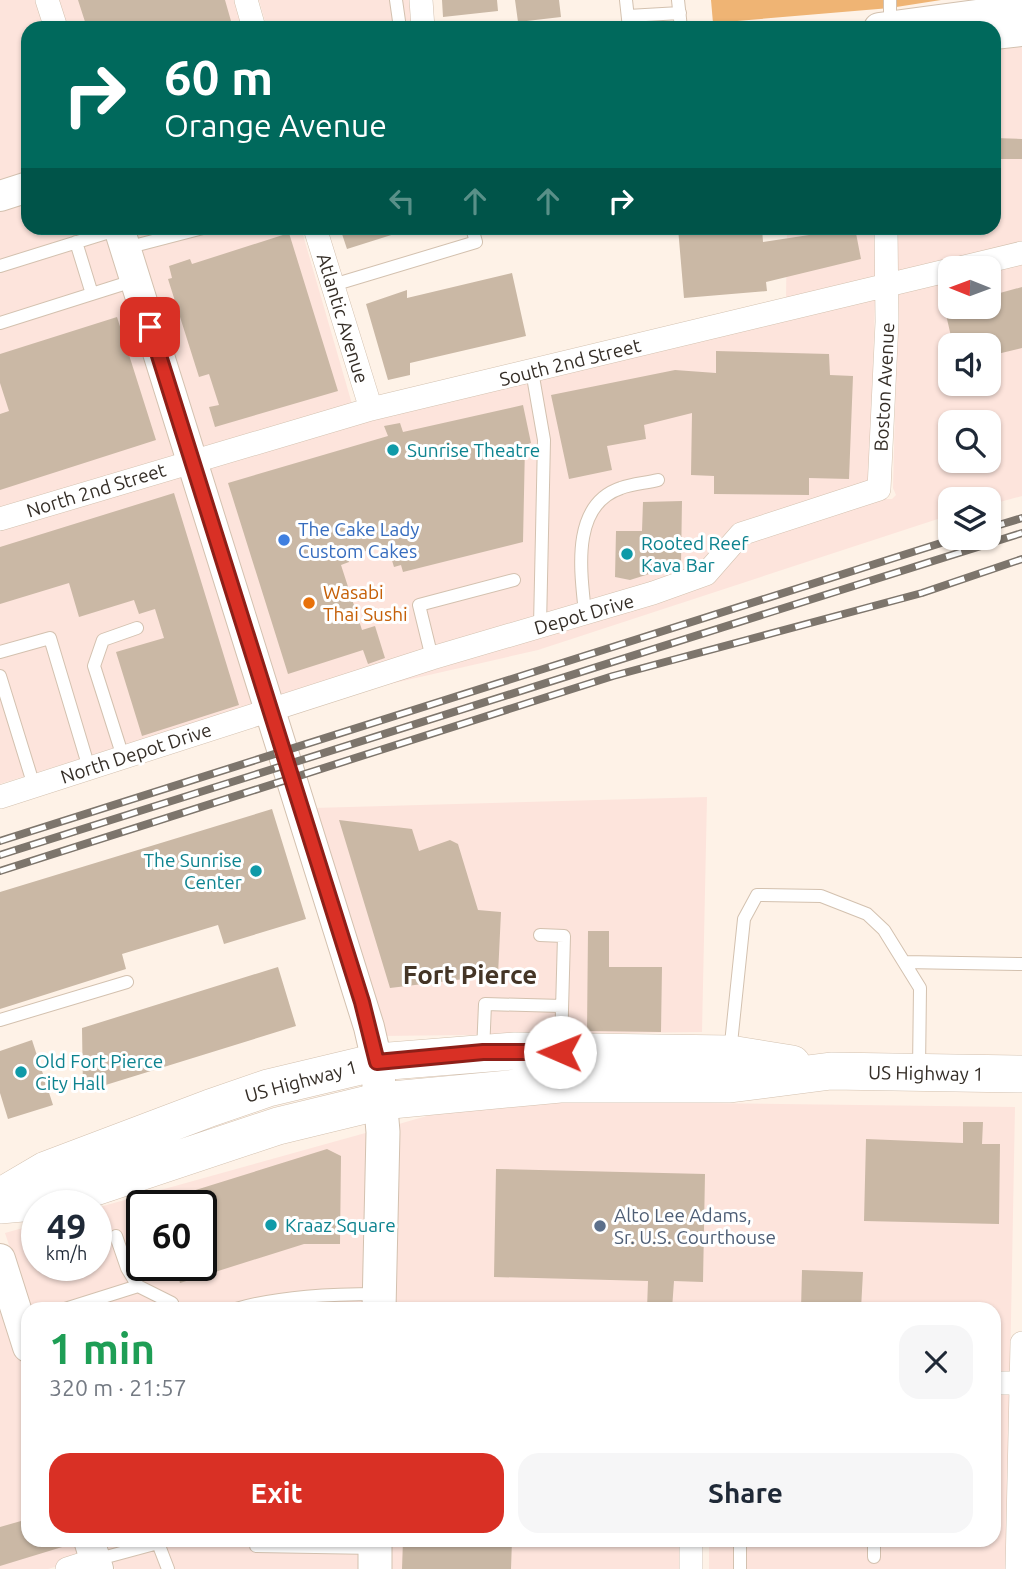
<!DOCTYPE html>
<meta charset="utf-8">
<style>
:root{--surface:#fff;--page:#f6f6f7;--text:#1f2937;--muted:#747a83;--accent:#d93025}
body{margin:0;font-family:Ubuntu,sans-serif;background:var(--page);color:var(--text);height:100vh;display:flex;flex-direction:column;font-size:26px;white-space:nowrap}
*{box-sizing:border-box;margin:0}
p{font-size:23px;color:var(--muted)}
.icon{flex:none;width:38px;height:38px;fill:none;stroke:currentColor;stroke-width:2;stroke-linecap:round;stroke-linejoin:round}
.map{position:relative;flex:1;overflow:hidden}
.side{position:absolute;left:21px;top:1302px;width:980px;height:245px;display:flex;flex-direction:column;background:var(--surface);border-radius:21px;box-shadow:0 2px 5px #0004}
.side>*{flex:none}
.hud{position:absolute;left:21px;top:21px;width:980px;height:214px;border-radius:21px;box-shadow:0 2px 5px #0004;background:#00695c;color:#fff;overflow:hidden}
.needle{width:46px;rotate:271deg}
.fabs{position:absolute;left:938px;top:256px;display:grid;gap:14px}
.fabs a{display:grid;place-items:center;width:63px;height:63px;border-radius:14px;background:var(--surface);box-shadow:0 2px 5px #0004;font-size:35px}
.speed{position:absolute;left:21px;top:1190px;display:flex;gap:14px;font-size:35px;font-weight:700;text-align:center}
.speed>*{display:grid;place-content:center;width:91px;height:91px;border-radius:50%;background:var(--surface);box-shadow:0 2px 5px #0004;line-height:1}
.speed small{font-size:18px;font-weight:400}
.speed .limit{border:4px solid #111;border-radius:10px;background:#fff;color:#111}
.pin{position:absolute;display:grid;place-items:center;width:60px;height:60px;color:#fff;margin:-30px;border-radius:14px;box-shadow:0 4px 10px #0006}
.me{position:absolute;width:77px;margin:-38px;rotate:271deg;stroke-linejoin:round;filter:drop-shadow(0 0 5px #0008)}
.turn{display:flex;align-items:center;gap:24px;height:147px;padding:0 28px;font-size:32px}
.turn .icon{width:91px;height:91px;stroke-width:2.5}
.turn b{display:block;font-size:49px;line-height:60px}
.lanes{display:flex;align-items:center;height:66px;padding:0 28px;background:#0003;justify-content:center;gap:35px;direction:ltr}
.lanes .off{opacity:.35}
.round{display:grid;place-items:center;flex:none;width:74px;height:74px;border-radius:21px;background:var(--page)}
.headline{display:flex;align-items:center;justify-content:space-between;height:119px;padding:0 28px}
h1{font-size:42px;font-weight:700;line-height:52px;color:#1e9e55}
.cta{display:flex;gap:14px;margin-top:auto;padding:14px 28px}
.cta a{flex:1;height:80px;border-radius:21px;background:var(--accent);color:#fff;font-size:28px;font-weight:700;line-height:80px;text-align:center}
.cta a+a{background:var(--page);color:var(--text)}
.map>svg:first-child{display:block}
.commercial{fill:#fde4dc;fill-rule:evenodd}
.green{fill:#efb474}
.building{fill:#cab8a5}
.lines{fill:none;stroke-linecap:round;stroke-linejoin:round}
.service-casing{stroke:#d3c1af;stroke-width:14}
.minor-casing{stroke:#d3c1af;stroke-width:24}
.tertiary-casing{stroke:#d3c1af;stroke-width:32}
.secondary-casing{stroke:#d3c1af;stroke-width:35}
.primary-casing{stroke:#d3c1af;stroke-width:38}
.service{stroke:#fff;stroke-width:12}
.minor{stroke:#fff;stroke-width:23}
.tertiary{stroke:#fff;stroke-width:30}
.secondary{stroke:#fff;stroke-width:33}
.primary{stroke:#fff;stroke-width:37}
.rail-casing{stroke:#7d756c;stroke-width:8}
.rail{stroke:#fff;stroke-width:5;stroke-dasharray:16;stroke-linecap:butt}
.route-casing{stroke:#8d1f18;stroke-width:18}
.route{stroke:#d93025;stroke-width:12}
.culture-dot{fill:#0f9aa8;stroke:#fff;stroke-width:2.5}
.shop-dot{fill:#3f7fe0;stroke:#fff;stroke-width:2.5}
.food-dot{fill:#e8710a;stroke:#fff;stroke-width:2.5}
.service-dot{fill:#5c6f8a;stroke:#fff;stroke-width:2.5}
.labels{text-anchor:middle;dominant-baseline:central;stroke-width:6;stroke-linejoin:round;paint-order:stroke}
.street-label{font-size:19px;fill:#352e27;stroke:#fff}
.culture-label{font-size:19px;fill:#0d838f;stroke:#fff;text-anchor:start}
.shop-label{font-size:19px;fill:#366cbe;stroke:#fff;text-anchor:start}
.food-label{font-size:19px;fill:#c56008;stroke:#fff;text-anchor:start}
.service-label{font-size:19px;fill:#4e5e75;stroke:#fff;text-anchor:start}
.district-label{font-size:26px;font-weight:bold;fill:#443526;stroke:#fff}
</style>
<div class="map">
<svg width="1022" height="1569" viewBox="0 0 1022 1569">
<rect width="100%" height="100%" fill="#fef2e7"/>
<!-- commercial -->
<path class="commercial" d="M 0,0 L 36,0 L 44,28 L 28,28 L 28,176 L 0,185 Z
M 59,0 L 235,0 L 243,28 L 68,28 Z
M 259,0 L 409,0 L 412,28 L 267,28 Z
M 1022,41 L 1022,243 L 898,272 L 898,228 L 994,228 L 994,45 Z
M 28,198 L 28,228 L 107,228 L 178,454 L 0,508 L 0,206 Z
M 131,228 L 301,228 L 352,404 L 200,448 Z
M 787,228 L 875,228 L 875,278 L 786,299 Z
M 1022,264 L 1022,496 L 989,505 L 989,499 L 950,499 L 950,515 L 538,650 L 372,688 L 656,603 L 748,543 L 883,499 L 892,499 L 896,495 L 893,488 L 898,294 L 950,281 L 950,306 L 989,306 L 989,272 ZM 950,345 L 989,345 L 989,383 L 950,383 ZM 950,422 L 989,422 L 989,460 L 950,460 Z
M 875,299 L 870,482 L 737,524 L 699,565 L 649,584 L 279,696 L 207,468 L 369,421 Z
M 185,474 L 257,703 L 0,784 L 0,530 Z
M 707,797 L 702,1032 L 380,1036 L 313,808 Z
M 482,1100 L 1015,1107 L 1010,1373 L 994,1373 L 994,1309 L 393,1309 L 392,1126 Z
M 369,1132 L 370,1309 L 30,1309 L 5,1233 L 37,1224 L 37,1265 L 96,1265 L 96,1208 ZM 142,1206 L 201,1206 L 201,1265 L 142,1265 Z
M 0,1292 L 28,1376 L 28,1540 L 81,1540 L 87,1557 L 48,1569 L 0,1569 Z
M 994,1393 L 1010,1394 L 1008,1569 L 709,1569 L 709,1540 L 994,1540 Z
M 106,1540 L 365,1540 L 364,1569 L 115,1569 Z
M 388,1540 L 686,1540 L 686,1569 L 387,1569 Z"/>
<!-- green -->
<path class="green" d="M 711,0 L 941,0 L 890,8 L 713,23 Z"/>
<!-- building -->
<path class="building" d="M 78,0 L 225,0 L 233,28 L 87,28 Z
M 442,0 L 497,0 L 498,11 L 443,17 Z
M 515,0 L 559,0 L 561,17 L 518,22 Z
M 994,138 L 1022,139 L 1022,159 L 994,159 Z
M 340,228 L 403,228 L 404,231 L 347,249 Z
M 678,228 L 762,228 L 763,242 L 855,228 L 861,259 L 766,282 L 767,291 L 684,298 Z
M 289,233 L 338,391 L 215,427 L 209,407 L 219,405 L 209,374 L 199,377 L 168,279 L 172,278 L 169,266 L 190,259 L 192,264 Z
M 512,273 L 526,336 L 410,363 L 410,375 L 388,380 L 366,304 L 407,290 L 407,298 Z
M 1022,287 L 1022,348 L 989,356 L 989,345 L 953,345 L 944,306 L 989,306 L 989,296 Z
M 117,317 L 156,440 L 0,490 L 0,414 L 9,411 L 0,383 L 0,354 Z
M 716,351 L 829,354 L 830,375 L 853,376 L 849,479 L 809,478 L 809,495 L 714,494 L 714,476 L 691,475 L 692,413 L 644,425 L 646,439 L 607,446 L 612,470 L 569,479 L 551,395 L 675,370 L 716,373 Z
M 523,405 L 531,443 L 525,445 L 523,542 L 403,572 L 401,565 L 394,567 L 390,554 L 385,556 L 382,546 L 347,557 L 349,562 L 341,565 L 362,630 L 375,626 L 385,658 L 368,664 L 363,650 L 288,674 L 228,483 L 388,436 L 384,426 L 400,423 L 403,432 Z
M 174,493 L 239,705 L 142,736 L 116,652 L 164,638 L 155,609 L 139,614 L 134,600 L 79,617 L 69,583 L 0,604 L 0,547 Z
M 682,501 L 681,564 L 630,580 L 615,577 L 616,531 L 642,531 L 643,502 Z
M 272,809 L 306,919 L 224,944 L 218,925 L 122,954 L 126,969 L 0,1009 L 0,892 Z
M 339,820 L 412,829 L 419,851 L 450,840 L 458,844 L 478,910 L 501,912 L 498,975 L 390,988 Z
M 588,931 L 609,931 L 609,967 L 662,967 L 661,1032 L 587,1031 Z
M 278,967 L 296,1026 L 83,1092 L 82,1028 Z
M 32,1040 L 53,1105 L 8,1119 L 0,1093 L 0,1051 Z
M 963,1122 L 983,1122 L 982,1144 L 1000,1144 L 999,1224 L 864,1221 L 866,1139 L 963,1143 Z
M 327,1149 L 341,1156 L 340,1244 L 304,1244 L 180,1283 L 175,1265 L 201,1265 L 201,1206 L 157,1206 L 157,1202 Z
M 496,1169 L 705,1174 L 703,1282 L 674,1281 L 672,1309 L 647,1309 L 648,1281 L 494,1277 Z
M 802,1270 L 863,1272 L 861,1309 L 801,1309 Z
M 28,1519 L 28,1540 L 72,1540 L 72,1544 L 0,1566 L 0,1527 Z
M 403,1540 L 512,1540 L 511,1569 L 402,1569 Z"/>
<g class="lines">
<!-- service casing -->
<g class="service-casing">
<path id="service" d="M 396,0 L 400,28
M 626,0 L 629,28
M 678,0 L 681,28
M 628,16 L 680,13
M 890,27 L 890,0
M 76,242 L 92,294
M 126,248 L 203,228
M 0,266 L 119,229
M 333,285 L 476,242 L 472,228
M 0,323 L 136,280
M 532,371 L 544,440 L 540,626
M 585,613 C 581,573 570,505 621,488 C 632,484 646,483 658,480
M 0,652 L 50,638 L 89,768
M 432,658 L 419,605 L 514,580
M 0,676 L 34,786
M 123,757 L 94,666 L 103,640 L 137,628
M 540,935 L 564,936 L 561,1047
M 904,962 L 1022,964
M 0,1020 L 127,982
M 483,1052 L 485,1004 L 562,1006
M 730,1053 L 744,919 L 757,895 L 821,896 L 867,914 L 884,930 L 920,988 L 919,1069
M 116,1236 L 127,1268 L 138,1286
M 65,1309 L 138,1286 L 172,1303 L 174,1309
M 236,1309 C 281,1296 332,1294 379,1294
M 256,1546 L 375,1548
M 874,1557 L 874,1540
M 95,1560 L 158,1543 L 168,1569
M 740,1569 L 740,1540"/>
</g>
<!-- minor casing -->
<g class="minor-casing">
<path id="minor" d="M 47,0 L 56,28
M 246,0 L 254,28
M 421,0 L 423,28
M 315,228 L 371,409
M 960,268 L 1022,253
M 0,519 L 371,409 L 950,270
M 0,797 L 432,658 L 653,593 L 706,574 L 741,534 L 879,489 L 887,322 L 886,228
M 994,1383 L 1022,1383
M 67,1569 L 95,1560
M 691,1569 L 691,1540
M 1017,1569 L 1022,1343"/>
</g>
<!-- tertiary casing -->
<g class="tertiary-casing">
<path id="tertiary" d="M 879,28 L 1022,9
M 994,34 L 1022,31
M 0,196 L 28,187
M 119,228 L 369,1027 L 377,1062
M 0,1259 L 28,1347
M 89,1540 L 98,1569"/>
</g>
<!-- secondary casing -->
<g class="secondary-casing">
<path id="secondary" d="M 377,1062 L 383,1132 L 379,1309
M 375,1569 L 375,1540"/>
</g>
<!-- primary casing -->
<g class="primary-casing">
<path id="primary" d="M 0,1197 L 46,1170 L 210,1108 L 268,1088 L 377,1062 L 515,1051 L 730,1054 L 792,1064
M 0,1205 L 56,1200 L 278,1126 L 381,1101 L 560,1084 L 730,1084 L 831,1071 L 1022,1074"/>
</g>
<!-- service -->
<use href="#service" class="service"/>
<!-- minor -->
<use href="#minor" class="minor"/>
<!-- tertiary -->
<use href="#tertiary" class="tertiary"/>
<!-- secondary -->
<use href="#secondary" class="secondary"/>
<!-- primary -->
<use href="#primary" class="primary"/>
<!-- rail casing -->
<g class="rail-casing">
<path id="rail" d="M 989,528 L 1022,518
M 0,841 L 960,537
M 0,855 L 1022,533
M 0,871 L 613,676 L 922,593 L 1022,559"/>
</g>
<!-- rail -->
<use href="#rail" class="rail"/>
</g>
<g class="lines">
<!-- route casing -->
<g class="route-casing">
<path id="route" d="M 150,327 L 362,1002 L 377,1062 L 483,1052 L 560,1052"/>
</g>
<!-- route -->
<use href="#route" class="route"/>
</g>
<!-- markers -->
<g class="culture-dot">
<circle cx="393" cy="450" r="7"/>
<circle cx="627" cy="554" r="7"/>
<circle cx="256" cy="871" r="7"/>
<circle cx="21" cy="1072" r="7"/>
<circle cx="271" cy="1225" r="7"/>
</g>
<circle class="shop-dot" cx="284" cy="540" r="7"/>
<circle class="food-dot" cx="309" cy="603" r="7"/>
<circle class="service-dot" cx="600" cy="1226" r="7"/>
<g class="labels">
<!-- street labels -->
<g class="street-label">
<text transform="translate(343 318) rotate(73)">Atlantic Avenue</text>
<text transform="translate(570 362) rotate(-14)">South 2nd Street</text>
<text transform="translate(884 387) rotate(-87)">Boston Avenue</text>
<text transform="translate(96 490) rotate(-17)">North 2nd Street</text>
<text transform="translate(584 614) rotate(-16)">Depot Drive</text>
<text transform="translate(136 753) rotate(-18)">North Depot Drive</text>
<text transform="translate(926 1073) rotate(1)">US Highway 1</text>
<text transform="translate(301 1081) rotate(-15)">US Highway 1</text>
</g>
<!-- culture labels -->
<g class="culture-label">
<text x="407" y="450">Sunrise Theatre</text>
<text x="641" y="543">Rooted Reef<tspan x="641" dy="22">Kava Bar</tspan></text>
<text x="242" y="860" text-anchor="end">The Sunrise<tspan x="242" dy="22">Center</tspan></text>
<text x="35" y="1061">Old Fort Pierce<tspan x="35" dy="22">City Hall</tspan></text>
<text x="285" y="1225">Kraaz Square</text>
</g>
<!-- shop labels -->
<g class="shop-label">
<text x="298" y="529">The Cake Lady<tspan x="298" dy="22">Custom Cakes</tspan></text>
</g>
<!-- food labels -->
<g class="food-label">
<text x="323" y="592">Wasabi<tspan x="323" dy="22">Thai Sushi</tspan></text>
</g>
<!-- service labels -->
<g class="service-label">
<text x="614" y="1215">Alto Lee Adams,<tspan x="614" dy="22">Sr. U.S. Courthouse</tspan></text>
</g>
<!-- district labels -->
<g class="district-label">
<text x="470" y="974">Fort Pierce</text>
</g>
</g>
</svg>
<div class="fabs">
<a><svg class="needle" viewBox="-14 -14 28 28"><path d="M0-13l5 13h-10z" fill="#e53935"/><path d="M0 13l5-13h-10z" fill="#747a83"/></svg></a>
<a><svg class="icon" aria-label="sound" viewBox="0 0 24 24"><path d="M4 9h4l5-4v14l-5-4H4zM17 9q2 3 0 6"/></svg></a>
<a><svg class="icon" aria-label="search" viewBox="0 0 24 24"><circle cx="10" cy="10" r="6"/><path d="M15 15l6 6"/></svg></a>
<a><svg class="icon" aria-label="layers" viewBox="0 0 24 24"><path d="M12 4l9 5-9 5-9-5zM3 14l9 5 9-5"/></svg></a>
</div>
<div class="speed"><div>49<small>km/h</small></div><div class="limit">60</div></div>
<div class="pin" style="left:150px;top:327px;background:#d93025"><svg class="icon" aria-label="arrive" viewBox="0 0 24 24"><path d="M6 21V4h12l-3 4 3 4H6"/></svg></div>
<svg class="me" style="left:560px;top:1052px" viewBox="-20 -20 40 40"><circle r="19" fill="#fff"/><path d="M0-13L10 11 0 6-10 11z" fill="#d93025"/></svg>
<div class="hud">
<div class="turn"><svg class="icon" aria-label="right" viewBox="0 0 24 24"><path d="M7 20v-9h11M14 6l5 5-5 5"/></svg><div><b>60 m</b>Orange Avenue</div></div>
<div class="lanes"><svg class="icon off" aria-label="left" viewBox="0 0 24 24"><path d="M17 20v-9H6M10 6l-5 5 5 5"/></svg><svg class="icon off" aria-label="ahead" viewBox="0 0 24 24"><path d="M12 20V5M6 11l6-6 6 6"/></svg><svg class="icon off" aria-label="ahead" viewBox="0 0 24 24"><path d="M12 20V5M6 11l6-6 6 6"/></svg><svg class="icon" aria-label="right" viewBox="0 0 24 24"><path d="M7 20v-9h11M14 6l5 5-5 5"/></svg></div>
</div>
<section class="side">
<div class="headline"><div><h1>1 min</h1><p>320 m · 21:57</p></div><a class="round"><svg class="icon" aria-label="close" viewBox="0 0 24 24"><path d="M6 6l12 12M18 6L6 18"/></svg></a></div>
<div class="cta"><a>Exit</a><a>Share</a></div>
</section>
</div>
